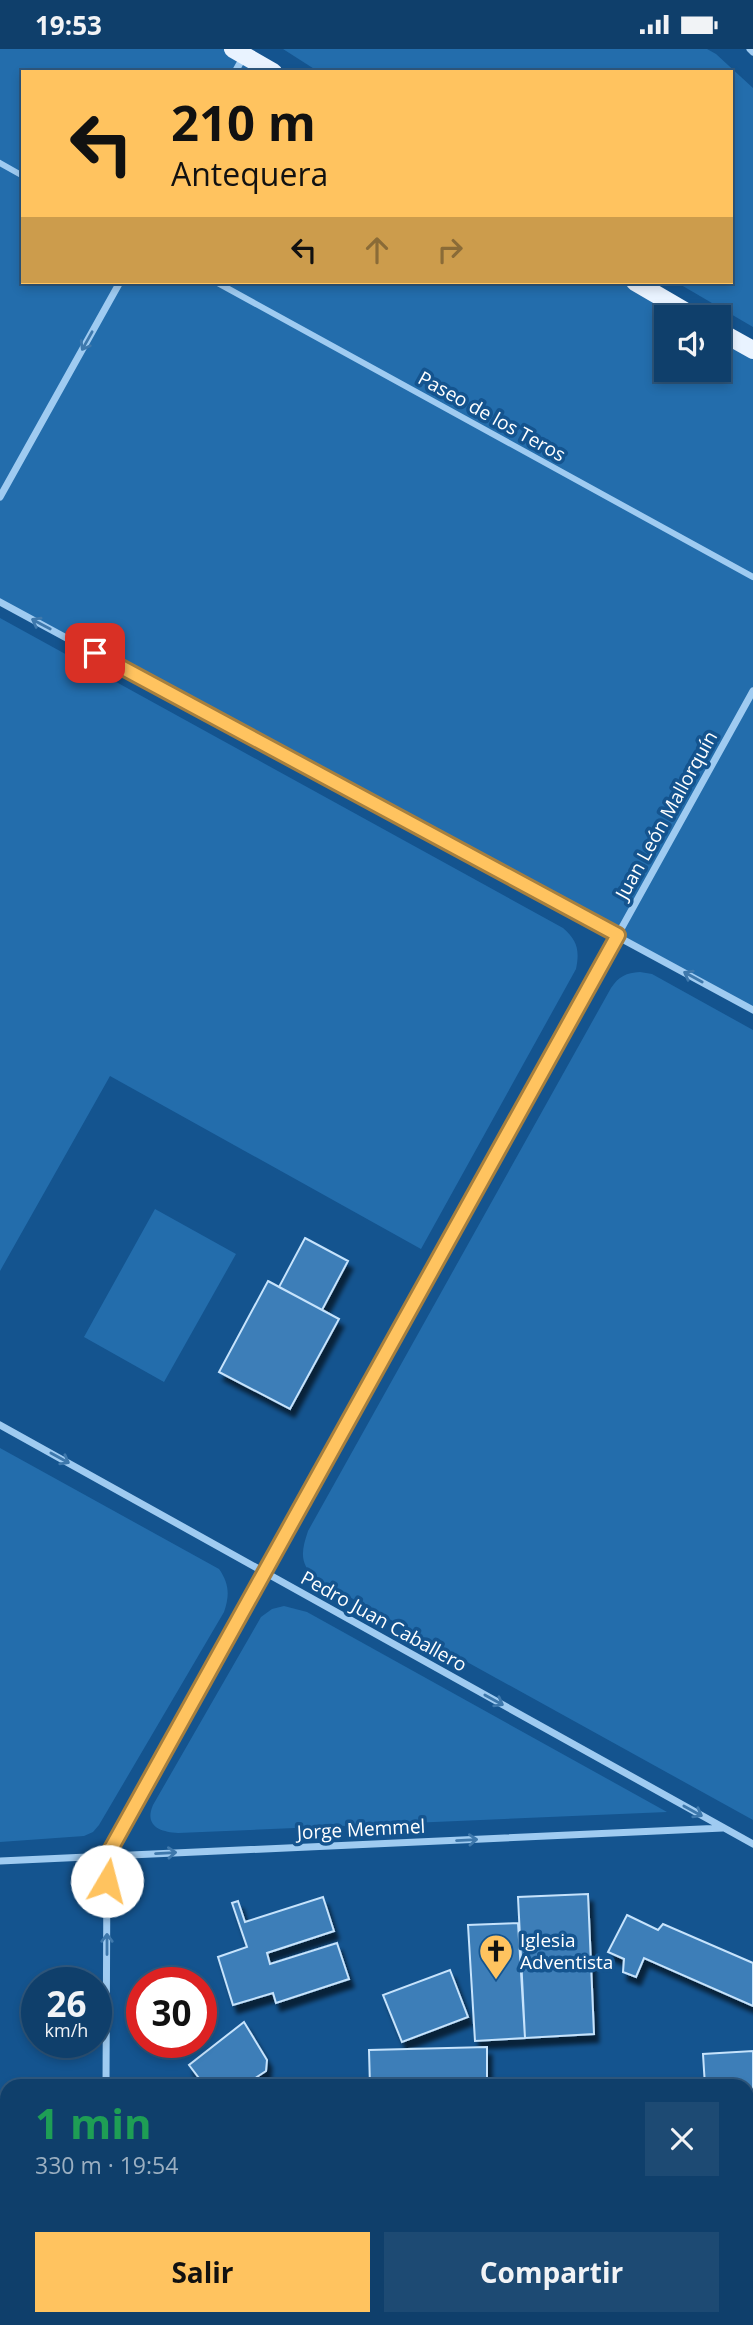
<!DOCTYPE html>
<html lang="es">
<meta charset="utf-8">
<style>
:root{--surface:#0f3f6b;--page:#1d4a73;--text:#f1f3f6;--muted:#9bafc1;--line:#2f587e;--accent:#ffc35f}
body{margin:0;font-family:"Open Sans",sans-serif;background:var(--page);color:var(--text);height:100vh;display:flex;flex-direction:column;font-size:26px;white-space:nowrap}
*{box-sizing:border-box;margin:0}
p{font-size:23px;color:var(--muted)}
.icon{flex:none;width:38px;height:38px;fill:none;stroke:currentColor;stroke-width:2;stroke-linecap:round;stroke-linejoin:round}
.map{position:relative;flex:1;overflow:hidden}
.side{position:absolute;left:0px;top:2030px;width:754px;height:247px;display:flex;flex-direction:column;background:var(--surface);border-radius:21px 21px 0 0;box-shadow:0 4px 10px #0003,0 0 0 2px var(--line)}
.side>*{flex:none}
.top-card{position:absolute;left:21px;top:21px;width:712px;height:214px;border-radius:0px;box-shadow:0 4px 10px #0003,0 0 0 2px var(--line);background:#ffc35f;color:#111;overflow:hidden}
.buttons{position:absolute;left:654px;top:256px;display:grid;gap:14px}
.buttons a{display:grid;place-items:center;width:77px;height:77px;border-radius:0px;background:var(--surface);box-shadow:0 4px 10px #0003,0 0 0 2px var(--line);font-size:35px}
.speed{position:absolute;left:21px;top:1918px;display:flex;gap:14px;font-size:35px;font-weight:700;text-align:center}
.speed>*{display:grid;place-content:center;width:91px;height:91px;border-radius:50%;background:var(--surface);box-shadow:0 4px 10px #0003,0 0 0 2px var(--line);line-height:1}
.speed small{font-size:18px;font-weight:400}
.speed .limit{border:10px solid #d22;background:#fff;color:#111}
.pin{position:absolute;display:grid;place-items:center;width:60px;height:60px;color:#fff;margin:-30px;border-radius:14px;box-shadow:0 4px 10px #0006}
.me{position:absolute;width:77px;margin:-38px;rotate:8deg;stroke-linejoin:round;filter:drop-shadow(0 0 5px #0008)}
.turn{display:flex;align-items:center;gap:24px;height:147px;padding:0 35px;font-size:32px}
.turn .icon{width:91px;height:91px;stroke-width:2.5}
.turn b{display:block;font-size:49px;line-height:60px}
.lanes{display:flex;align-items:center;height:66px;padding:0 35px;background:#0003;justify-content:center;gap:35px;direction:ltr}
.lanes .off{opacity:.35}
.round{display:grid;place-items:center;flex:none;width:74px;height:74px;border-radius:0px;background:var(--page)}
.summary{display:flex;align-items:center;justify-content:space-between;height:119px;padding:0 35px}
h1{font-size:42px;font-weight:700;line-height:52px;color:#1e9e55}
.action{display:flex;gap:14px;margin-top:auto;padding:14px 35px}
.action a{flex:1;height:80px;border-radius:0px;background:var(--accent);color:#111;font-size:28px;font-weight:700;line-height:80px;text-align:center}
.action a+a{background:var(--page);color:var(--text)}
.status{display:flex;justify-content:space-between;align-items:center;height:49px;padding:0 35px;background:var(--surface);direction:ltr}
.status svg{height:19px;fill:currentColor}
.map>svg:first-child{display:block}
.green{fill:#236dac}
.building{fill:#3d7eb8;stroke:#c6e3fc;stroke-width:2;filter:url(#shadow)}
.lines{fill:none;stroke-linecap:round;stroke-linejoin:round}
.pedestrian{stroke:#9fcbf1;stroke-width:6}
.minor{stroke:#9fcbf1;stroke-width:7}
.primary{stroke:#e9f3ff;stroke-width:18}
.oneway{stroke:#3e78ac}
.route-casing{stroke:#a67f3e;stroke-width:18}
.route{stroke:#ffc35f;stroke-width:12}
.labels{text-anchor:middle;dominant-baseline:central;stroke-width:7;stroke-linejoin:round;paint-order:stroke}
.street-label{font-size:19px;fill:#fff;stroke:#14548f}
.poi-label{font-size:19px;fill:#fff;stroke:#14548f;text-anchor:start}
</style>
<div class="status"><b>19:53</b><svg viewBox="0 0 49 12"><path d="M0 12V9h3v3zM5 12V6h3v6zM10 12V3h3v9zM15 12V0h3v12zM26 1h20v11H26zM47 4h2v5h-2z"/></svg></div>
<div class="map">
<svg width="753" height="2276" viewBox="0 0 753 2276">
<defs>
<filter id="shadow"><feDropShadow dx="4.5" dy="8" stdDeviation="2" flood-color="#0009"/></filter>
</defs>
<rect width="100%" height="100%" fill="#14548f"/>
<!-- green -->
<path class="green" d="M 0,0 L 233,0 L 273,23 L 23,23 L 23,233 L 635,233 L 695,268 L 667,268 L 667,320 L 719,320 L 719,282 L 753,301 L 753,961 L 0,553 Z
M 283,0 L 707,0 L 716,5 L 753,39 L 753,278 L 676,233 L 732,233 L 732,23 L 319,23 Z
M 0,569 L 563,879 C 577,891 580,901 576,920 L 421,1200 L 110,1027 L 0,1222 Z
M 640,923 L 652,925 L 753,981 L 753,1771 L 317,1530 C 299,1515 301,1503 308,1482 L 611,939 C 619,927 626,924 640,923 Z
M 155,1160 L 236,1205 L 164,1333 L 84,1288 Z
M 0,1399 L 219,1520 C 229,1534 230,1546 224,1563 L 99,1776 L 93,1783 L 84,1787 L 0,1793 Z
M 284,1557 L 307,1563 L 667,1763 L 178,1784 C 160,1783 144,1777 153,1756 L 261,1568 L 272,1560 Z"/>
<!-- building -->
<path class="building" d="M 305,1189 L 348,1212 L 322,1261 L 279,1238 Z
M 268,1232 L 339,1270 L 290,1360 L 219,1323 Z
M 588,1845 L 594,1985 L 525,1989 L 518,1848 Z
M 323,1848 L 334,1882 L 267,1904 L 270,1915 L 337,1894 L 349,1930 L 276,1954 L 273,1944 L 233,1956 L 218,1908 L 247,1898 L 232,1854 L 238,1852 L 245,1873 Z
M 627,1866 L 658,1881 L 663,1875 L 753,1914 L 753,1957 L 644,1909 L 636,1928 L 623,1923 L 624,1910 L 608,1903 Z
M 518,1874 L 525,1989 L 475,1992 L 468,1876 Z
M 450,1921 L 468,1968 L 402,1993 L 383,1946 Z
M 244,1973 L 267,2011 L 266,2022 L 243,2037 L 205,2037 L 189,2016 Z
M 487,1998 L 487,2037 L 370,2037 L 369,2001 Z
M 753,2002 L 753,2060 L 747,2061 L 747,2037 L 705,2037 L 703,2005 Z
M 753,2083 L 753,2151 L 747,2152 L 747,2084 Z
M 0,2133 L 7,2133 L 7,2204 L 3,2204 Z
M 747,2182 L 753,2182 L 753,2230 L 747,2230 Z
M 753,2253 L 753,2276 L 737,2276 L 737,2270 L 747,2270 L 747,2254 Z
M 305,2270 L 372,2270 L 373,2276 L 305,2276 Z"/>
<g class="lines">
<!-- pedestrian -->
<path class="pedestrian" d="M 0,114 L 23,127
M 216,233 L 753,528"/>
<!-- minor -->
<path class="minor" d="M 750,0 L 753,3
M 235,23 L 244,7
M 0,448 L 120,233
M 0,553 L 753,961
M 0,1376 L 753,1795
M 0,1812 L 723,1779
M 106,2037 L 107,1807 L 753,642
M 116,2270 L 117,2276"/>
<!-- primary -->
<path class="primary" d="M 233,0 L 273,23
M 635,233 L 695,268
M 719,282 L 753,301"/>
</g>
<!-- one-way arrows -->
<defs><path id="oneway-shaft" d="M-6 0H5M1.5-3L5.5 0L1.5 3" fill="none" stroke-width="1.6" stroke-linecap="round" stroke-linejoin="round" transform="scale(1.75)"/></defs>
<g class="oneway">
<use href="#oneway-shaft" transform="translate(87 292) rotate(119)"/>
<use href="#oneway-shaft" transform="translate(41 575) rotate(-152)"/>
<use href="#oneway-shaft" transform="translate(693 928) rotate(-151)"/>
<use href="#oneway-shaft" transform="translate(60 1409) rotate(29)"/>
<use href="#oneway-shaft" transform="translate(494 1651) rotate(29)"/>
<use href="#oneway-shaft" transform="translate(693 1762) rotate(29)"/>
<use href="#oneway-shaft" transform="translate(467 1791) rotate(-3)"/>
<use href="#oneway-shaft" transform="translate(166 1804) rotate(-3)"/>
<use href="#oneway-shaft" transform="translate(107 1895) rotate(-90)"/>
</g>
<g class="lines">
<!-- route casing -->
<g class="route-casing">
<path id="route" d="M 95,604 L 618,886 L 107,1807 L 107,1832"/>
</g>
<!-- route -->
<use href="#route" class="route"/>
</g>
<!-- icons -->
<defs>
<g id="church-pin" transform="scale(1.75)"><path d="M0 17L-7.5 6A9.5 9.5 0 1 1 7.5 6Z" fill="#ffc35f" stroke="#14548f"/><path d="M-1.2-6h2.4v3.5h3.3v2.4h-3.3V6h-2.4V-.1h-3.3v-2.4h3.3Z" fill="#111"/></g>
</defs>
<g fill-rule="evenodd">
<use href="#church-pin" x="496" y="1902"/>
</g>
<g class="labels">
<!-- street labels -->
<g class="street-label">
<text transform="translate(492 367) rotate(29)">Paseo de los Teros</text>
<text transform="translate(666 766) rotate(-61)">Juan León Mallorquín</text>
<text transform="translate(384 1572) rotate(29)">Pedro Juan Caballero</text>
<text transform="translate(361 1780) rotate(-3)">Jorge Memmel</text>
</g>
<!-- poi labels -->
<g class="poi-label">
<text x="520" y="1891">Iglesia<tspan x="520" dy="22">Adventista</tspan></text>
</g>
</g>
</svg>
<div class="buttons">
<a><svg class="icon" aria-label="sound" viewBox="0 0 24 24"><path d="M4 9h4l5-4v14l-5-4H4zM17 9q2 3 0 6"/></svg></a>
</div>
<div class="speed"><div>26<small>km/h</small></div><div class="limit">30</div></div>
<div class="pin" style="left:95px;top:604px;background:#d93025"><svg class="icon" aria-label="arrive" viewBox="0 0 24 24"><path d="M6 21V4h12l-3 4 3 4H6"/></svg></div>
<svg class="me" style="left:107px;top:1832px" viewBox="-20 -20 40 40"><circle r="19" fill="#fff"/><path d="M0-13L10 11 0 6-10 11z" fill="#ffc35f"/></svg>
<div class="top-card">
<div class="turn"><svg class="icon" aria-label="left" viewBox="0 0 24 24"><path d="M17 20v-9H6M10 6l-5 5 5 5"/></svg><div><b>210 m</b>Antequera</div></div>
<div class="lanes"><svg class="icon" aria-label="left" viewBox="0 0 24 24"><path d="M17 20v-9H6M10 6l-5 5 5 5"/></svg><svg class="icon off" aria-label="ahead" viewBox="0 0 24 24"><path d="M12 20V5M6 11l6-6 6 6"/></svg><svg class="icon off" aria-label="right" viewBox="0 0 24 24"><path d="M7 20v-9h11M14 6l5 5-5 5"/></svg></div>
</div>
<section class="side">
<div class="summary"><div><h1>1 min</h1><p>330 m · 19:54</p></div><a class="round"><svg class="icon" aria-label="close" viewBox="0 0 24 24"><path d="M6 6l12 12M18 6L6 18"/></svg></a></div>
<div class="action"><a>Salir</a><a>Compartir</a></div>
</section>
</div>
